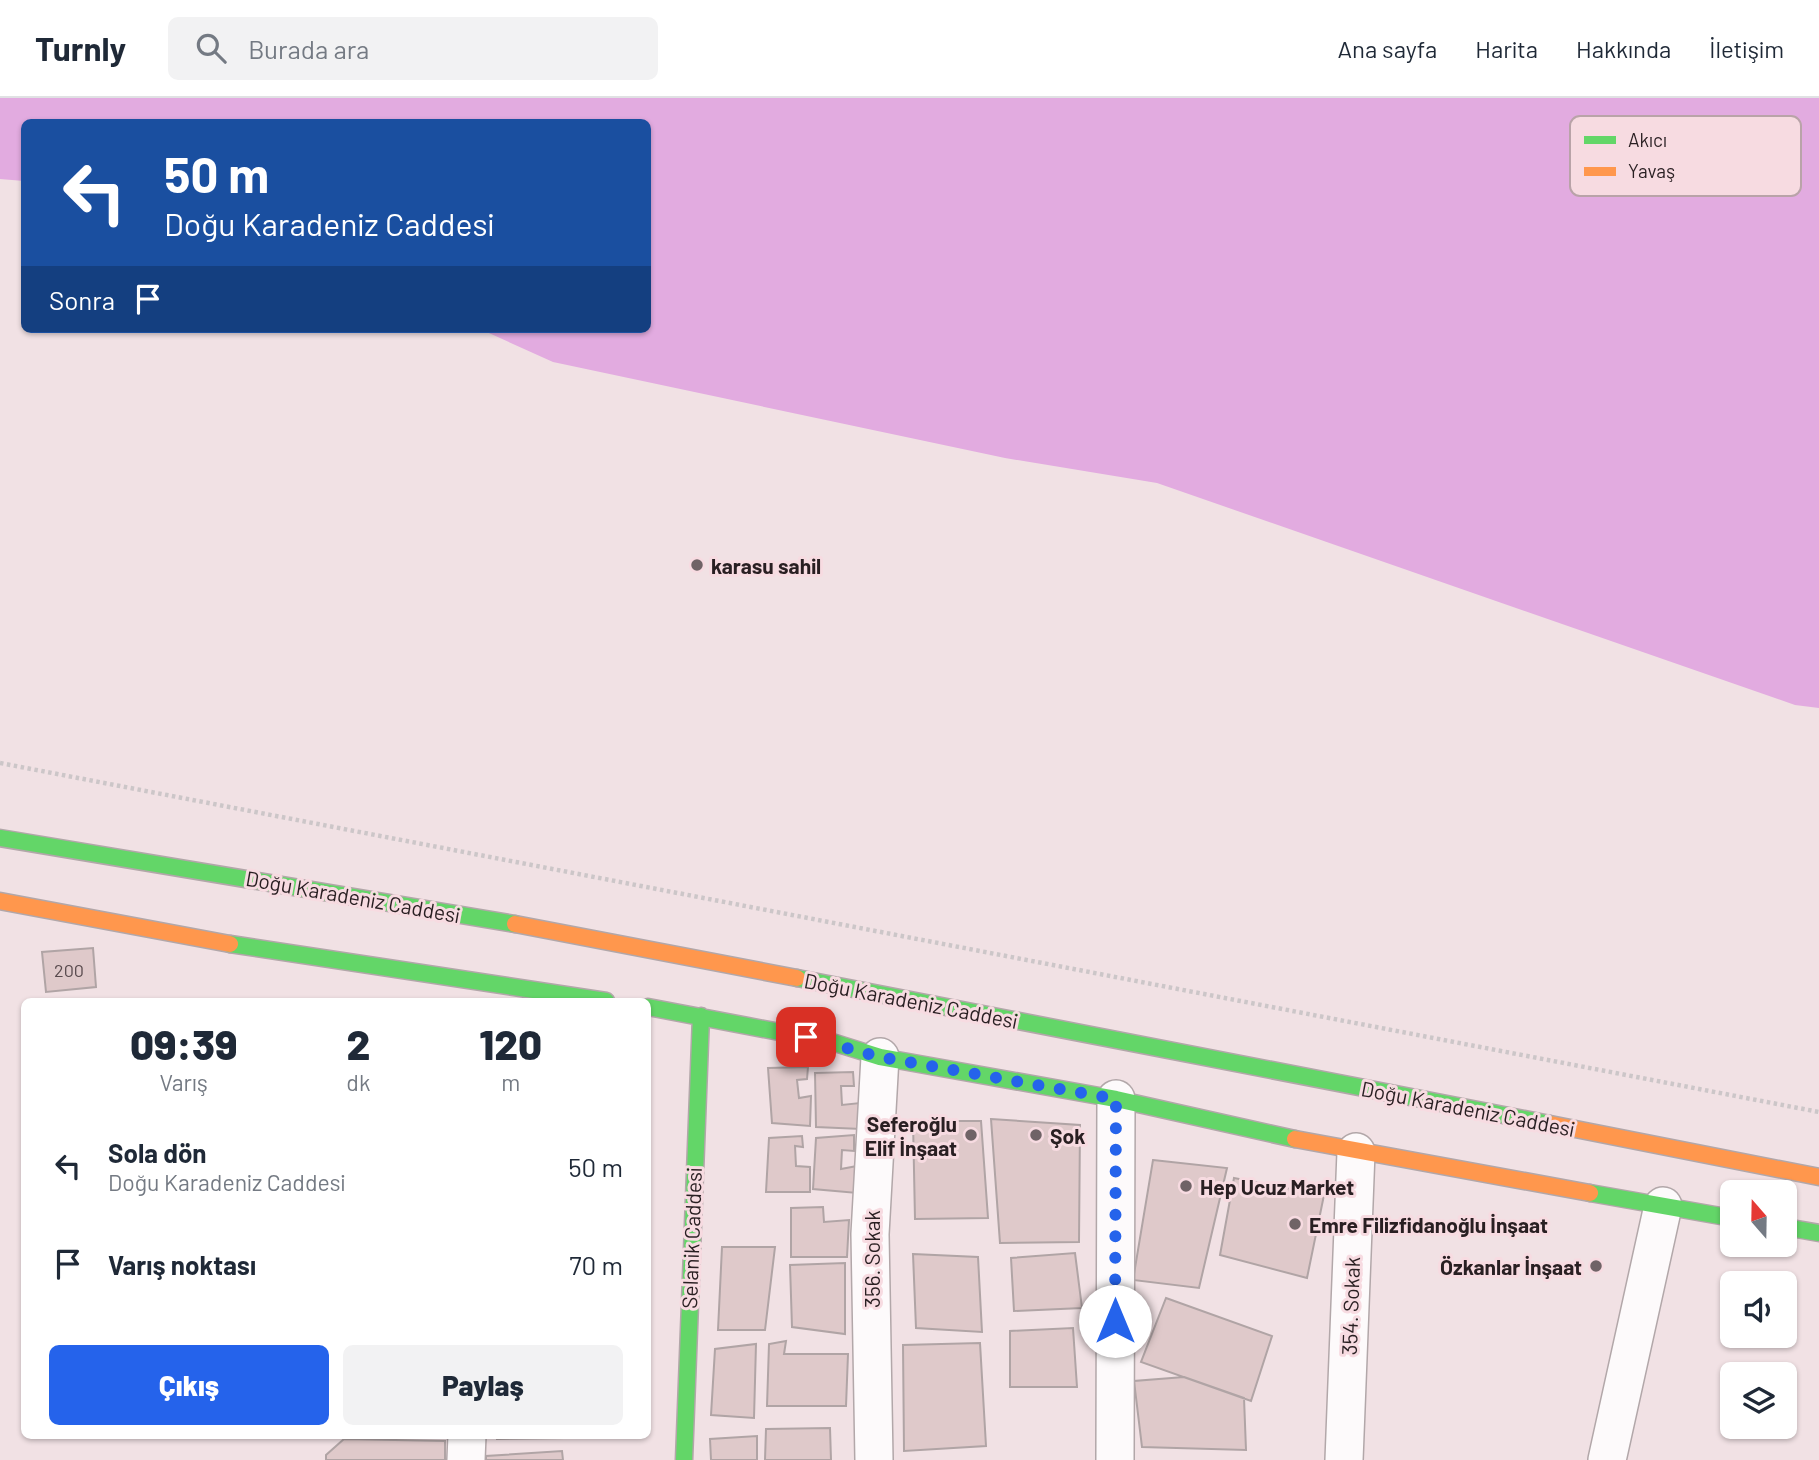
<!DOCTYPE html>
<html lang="tr">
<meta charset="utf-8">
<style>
:root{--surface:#fff;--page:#f2f2f3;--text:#1f2937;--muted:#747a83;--line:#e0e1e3;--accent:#2563eb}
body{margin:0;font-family:Barlow,sans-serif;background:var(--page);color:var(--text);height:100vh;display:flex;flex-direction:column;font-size:26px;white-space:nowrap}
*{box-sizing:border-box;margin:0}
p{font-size:23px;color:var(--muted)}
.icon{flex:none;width:38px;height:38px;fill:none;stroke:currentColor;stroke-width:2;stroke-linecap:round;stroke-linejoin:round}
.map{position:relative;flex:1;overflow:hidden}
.panel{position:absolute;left:21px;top:900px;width:630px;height:441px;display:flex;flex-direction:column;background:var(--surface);border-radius:10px;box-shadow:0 2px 5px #0004}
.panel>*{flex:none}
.hud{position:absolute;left:21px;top:21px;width:630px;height:214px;border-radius:10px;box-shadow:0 2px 5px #0004;background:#1a4fa0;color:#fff;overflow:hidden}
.needle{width:46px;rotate:340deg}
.tools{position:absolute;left:1720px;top:1082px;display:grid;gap:14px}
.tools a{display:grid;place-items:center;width:77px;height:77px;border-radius:10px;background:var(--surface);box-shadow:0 2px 5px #0004;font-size:35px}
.pin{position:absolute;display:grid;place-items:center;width:60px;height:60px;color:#fff;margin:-30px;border-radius:14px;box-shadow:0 4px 10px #0006}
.me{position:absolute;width:77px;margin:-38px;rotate:0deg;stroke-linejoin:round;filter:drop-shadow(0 0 5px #0008)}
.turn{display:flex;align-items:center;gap:24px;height:147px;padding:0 28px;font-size:32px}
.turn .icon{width:91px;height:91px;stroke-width:2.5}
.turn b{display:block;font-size:49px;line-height:60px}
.then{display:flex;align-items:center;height:66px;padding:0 28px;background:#0003;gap:14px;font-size:26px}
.eta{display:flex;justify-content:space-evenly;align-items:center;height:119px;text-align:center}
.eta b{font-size:42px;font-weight:800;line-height:49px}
.button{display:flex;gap:14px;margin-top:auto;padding:14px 28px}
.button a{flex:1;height:80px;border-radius:10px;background:var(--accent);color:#fff;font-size:28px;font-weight:800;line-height:80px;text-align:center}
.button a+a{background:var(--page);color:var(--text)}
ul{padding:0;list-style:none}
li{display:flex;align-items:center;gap:21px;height:98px;padding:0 28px}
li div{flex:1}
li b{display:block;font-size:26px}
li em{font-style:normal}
header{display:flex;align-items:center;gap:42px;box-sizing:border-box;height:98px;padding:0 35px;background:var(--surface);border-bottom:2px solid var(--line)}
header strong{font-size:33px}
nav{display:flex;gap:38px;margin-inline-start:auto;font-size:24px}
.search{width:490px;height:63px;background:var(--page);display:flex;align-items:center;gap:18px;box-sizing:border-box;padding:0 24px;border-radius:10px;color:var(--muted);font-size:26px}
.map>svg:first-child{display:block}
.water{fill:#e2abe0}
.building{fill:#dfc9ca;stroke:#b0a4a5;stroke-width:2}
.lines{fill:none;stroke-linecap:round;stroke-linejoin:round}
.street-casing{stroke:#b2a7a9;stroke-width:40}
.fast-casing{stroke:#b2a7a9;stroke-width:19}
.slow-casing{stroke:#b2a7a9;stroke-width:19}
.path{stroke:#ccc6c8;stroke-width:4.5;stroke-dasharray:3.5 3.5;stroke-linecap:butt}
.street{stroke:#fdfafb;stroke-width:37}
.fast{stroke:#63d668;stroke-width:16}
.slow{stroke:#ff974d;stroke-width:16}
.route{stroke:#2563eb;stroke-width:12;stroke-dasharray:0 21.6}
.poi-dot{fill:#6f6366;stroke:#f7dbe1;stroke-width:2.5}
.labels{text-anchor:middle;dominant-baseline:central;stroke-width:6;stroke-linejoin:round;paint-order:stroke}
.number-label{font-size:18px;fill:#584a4d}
.poi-label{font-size:21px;font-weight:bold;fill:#291f22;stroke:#f7dbe1;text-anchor:start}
.street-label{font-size:21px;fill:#291f22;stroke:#f7dbe1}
.key{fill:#f7dbe1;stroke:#b9a3a8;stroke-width:2}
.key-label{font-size:19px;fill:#291f22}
</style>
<header>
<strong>Turnly</strong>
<div class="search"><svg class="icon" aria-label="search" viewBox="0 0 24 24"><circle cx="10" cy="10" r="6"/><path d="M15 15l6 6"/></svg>Burada ara</div>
<nav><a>Ana sayfa</a><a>Harita</a><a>Hakkında</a><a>İletişim</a></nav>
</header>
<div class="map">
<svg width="1819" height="1362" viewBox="0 0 1819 1362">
<rect width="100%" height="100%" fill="#f1e1e4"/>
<!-- water -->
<path class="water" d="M 0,0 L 1819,0 L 1819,610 L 1795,607 L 1157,385 L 1005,360 L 553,264 L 480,231 L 648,231 L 648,24 L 24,24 L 24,83 L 0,81 Z"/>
<!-- building -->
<path class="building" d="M 93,850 L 96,889 L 46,894 L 42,854 Z
M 808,969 L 807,981 L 797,982 L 799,1000 L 811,998 L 810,1028 L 772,1025 L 768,970 Z
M 853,974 L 854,988 L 841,988 L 842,1007 L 860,1005 L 861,1031 L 816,1029 L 815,975 Z
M 991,1021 L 1080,1027 L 1079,1144 L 1000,1145 Z
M 913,1023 L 981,1023 L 988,1120 L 915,1121 Z
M 854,1037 L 854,1053 L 842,1052 L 841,1071 L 857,1068 L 857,1095 L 813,1091 L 816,1040 Z
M 802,1038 L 803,1049 L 795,1048 L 796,1068 L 810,1069 L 810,1094 L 766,1094 L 769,1040 Z
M 1153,1062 L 1227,1070 L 1199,1190 L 1133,1182 Z
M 1234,1080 L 1324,1097 L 1307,1180 L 1220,1157 Z
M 823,1109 L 824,1124 L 849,1122 L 847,1159 L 791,1159 L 791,1110 Z
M 722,1149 L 775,1149 L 765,1232 L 718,1232 Z
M 1075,1155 L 1082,1210 L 1014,1213 L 1011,1160 Z
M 913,1156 L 978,1159 L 982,1234 L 916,1230 Z
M 845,1165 L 845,1236 L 792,1229 L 790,1167 Z
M 1166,1200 L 1272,1238 L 1251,1303 L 1141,1264 Z
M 1073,1230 L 1077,1289 L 1010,1289 L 1010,1233 Z
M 786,1243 L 784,1256 L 848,1256 L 846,1308 L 767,1308 L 769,1246 Z
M 980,1245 L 986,1348 L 904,1353 L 903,1247 Z
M 756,1246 L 754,1320 L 711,1317 L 715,1251 Z
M 1184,1279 L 1244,1300 L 1246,1352 L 1142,1349 L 1134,1283 Z
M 830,1330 L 831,1362 L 765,1362 L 766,1331 Z
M 497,1337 L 564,1337 L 564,1340 L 497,1341 Z
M 757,1338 L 757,1362 L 711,1362 L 710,1341 Z
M 344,1341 L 445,1343 L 445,1362 L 326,1362 L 326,1357 Z
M 562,1353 L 563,1362 L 486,1362 L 486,1358 Z"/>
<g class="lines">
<!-- street casing -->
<g class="street-casing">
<path id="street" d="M 466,1362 L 467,1337
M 874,1362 L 870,1136 L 880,959
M 1115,1362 L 1116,1001
M 1344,1362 L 1356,1054
M 1607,1362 L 1663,1108"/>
</g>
<!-- fast casing -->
<g class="fast-casing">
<path id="fast" d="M 0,740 L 515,826
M 230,846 L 606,903
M 797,880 L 1550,1026
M 648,909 L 832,944 L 880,959 L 1116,1001 L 1295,1041
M 1590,1095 L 1732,1120
M 1785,1129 L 1819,1135
M 684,1362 L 701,918"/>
</g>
<!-- slow casing -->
<g class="slow-casing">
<path id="slow" d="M 0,803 L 230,846
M 515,826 L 797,880
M 1550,1026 L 1819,1079
M 1295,1041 L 1590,1095"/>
</g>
<!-- path -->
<path class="path" d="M 0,665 L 1819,1014"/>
<!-- street -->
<use href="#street" class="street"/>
<!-- fast -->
<use href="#fast" class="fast"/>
<!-- slow -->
<use href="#slow" class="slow"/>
</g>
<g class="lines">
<!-- route -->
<path class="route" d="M 806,939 L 880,959 L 1116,1001 L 1115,1223"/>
</g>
<!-- markers -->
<g class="poi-dot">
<circle cx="697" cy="467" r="7"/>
<circle cx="971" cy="1037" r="7"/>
<circle cx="1036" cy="1037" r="7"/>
<circle cx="1186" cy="1088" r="7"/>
<circle cx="1295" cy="1126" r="7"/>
<circle cx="1596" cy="1168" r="7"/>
</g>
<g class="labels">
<!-- number labels -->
<g class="number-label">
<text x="69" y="872">200</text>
</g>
<!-- poi labels -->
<g class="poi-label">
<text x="711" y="467">karasu sahil</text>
<text x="957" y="1025" text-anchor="end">Seferoğlu<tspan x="957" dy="24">Elif İnşaat</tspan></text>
<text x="1050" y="1037">Şok</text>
<text x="1200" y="1088">Hep Ucuz Market</text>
<text x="1309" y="1126">Emre Filizfidanoğlu İnşaat</text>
<text x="1582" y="1168" text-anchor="end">Özkanlar İnşaat</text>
</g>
<!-- street labels -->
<g class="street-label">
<text transform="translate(353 798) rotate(10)">Doğu Karadeniz Caddesi</text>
<text transform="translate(911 902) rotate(11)">Doğu Karadeniz Caddesi</text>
<text transform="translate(1468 1010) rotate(11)">Doğu Karadeniz Caddesi</text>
<text transform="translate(691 1140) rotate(-88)">Selanik Caddesi</text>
<text transform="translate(871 1161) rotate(-90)">356. Sokak</text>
<text transform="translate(1350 1208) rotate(-88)">354. Sokak</text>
</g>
</g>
<!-- legend -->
<rect x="1570" y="18" width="231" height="80" rx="10" class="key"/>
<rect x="1584" y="38" width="32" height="8" fill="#63d668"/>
<rect x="1584" y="69" width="32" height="9" fill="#ff974d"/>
<g class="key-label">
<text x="1628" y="49">Akıcı</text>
<text x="1628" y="80">Yavaş</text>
</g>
</svg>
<div class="tools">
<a><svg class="needle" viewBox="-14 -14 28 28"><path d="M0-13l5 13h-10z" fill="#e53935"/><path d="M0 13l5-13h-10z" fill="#747a83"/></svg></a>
<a><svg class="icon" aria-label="sound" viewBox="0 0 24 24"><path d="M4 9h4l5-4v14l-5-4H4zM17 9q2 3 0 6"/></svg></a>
<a><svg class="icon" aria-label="layers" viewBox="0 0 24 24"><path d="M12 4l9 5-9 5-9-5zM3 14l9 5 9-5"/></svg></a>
</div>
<div class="pin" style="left:806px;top:939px;background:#d93025"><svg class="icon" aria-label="arrive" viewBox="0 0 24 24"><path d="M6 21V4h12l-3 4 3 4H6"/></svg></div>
<svg class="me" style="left:1115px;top:1223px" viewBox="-20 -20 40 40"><circle r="19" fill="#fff"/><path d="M0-13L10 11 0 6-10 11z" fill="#2563eb"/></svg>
<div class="hud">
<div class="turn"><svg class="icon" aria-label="left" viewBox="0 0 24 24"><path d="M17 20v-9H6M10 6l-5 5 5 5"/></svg><div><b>50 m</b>Doğu Karadeniz Caddesi</div></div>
<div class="then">Sonra<svg class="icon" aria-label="arrive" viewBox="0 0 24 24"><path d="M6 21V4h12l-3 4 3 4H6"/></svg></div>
</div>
<section class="panel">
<div class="eta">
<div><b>09:39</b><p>Varış</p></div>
<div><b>2</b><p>dk</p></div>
<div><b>120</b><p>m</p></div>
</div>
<ul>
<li><svg class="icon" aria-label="left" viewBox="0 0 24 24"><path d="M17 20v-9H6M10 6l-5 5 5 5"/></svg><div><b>Sola dön</b><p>Doğu Karadeniz Caddesi</p></div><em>50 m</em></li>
<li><svg class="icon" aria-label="arrive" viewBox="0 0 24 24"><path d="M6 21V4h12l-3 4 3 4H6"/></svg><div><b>Varış noktası</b></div><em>70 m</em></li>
</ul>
<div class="button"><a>Çıkış</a><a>Paylaş</a></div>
</section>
</div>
